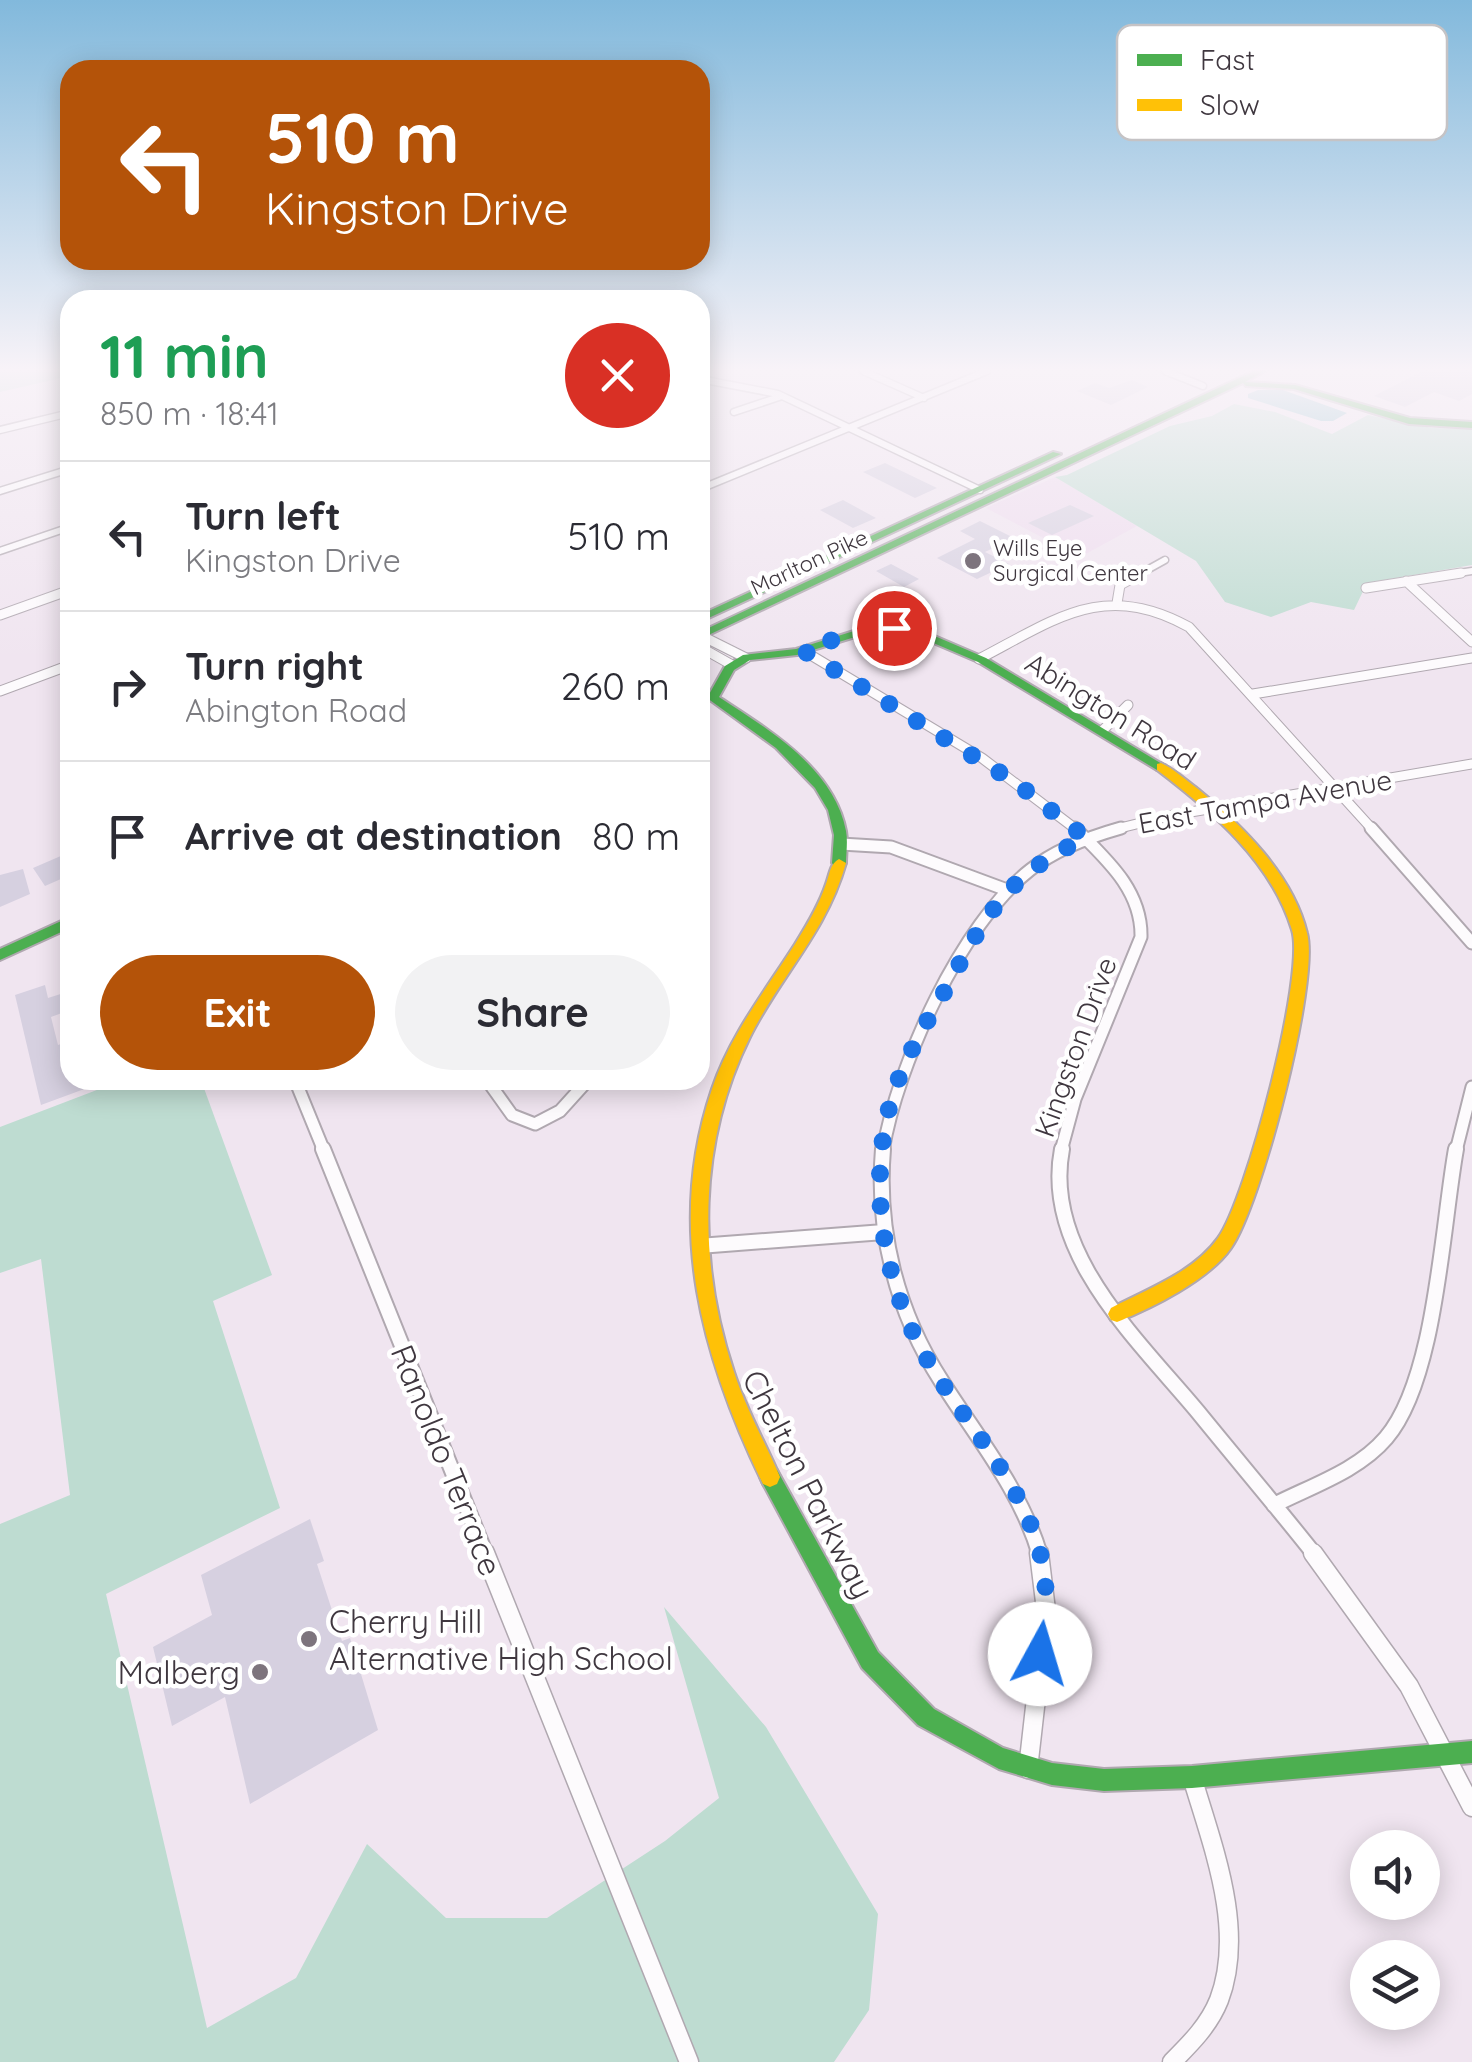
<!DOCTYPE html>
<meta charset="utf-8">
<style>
:root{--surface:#fff;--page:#f2f2f3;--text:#2b2b33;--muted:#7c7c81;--line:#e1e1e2;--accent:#b45309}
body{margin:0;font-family:Quicksand,sans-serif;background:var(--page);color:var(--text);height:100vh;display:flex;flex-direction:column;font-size:38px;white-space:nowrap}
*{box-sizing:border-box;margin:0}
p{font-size:32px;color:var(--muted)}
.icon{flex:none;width:55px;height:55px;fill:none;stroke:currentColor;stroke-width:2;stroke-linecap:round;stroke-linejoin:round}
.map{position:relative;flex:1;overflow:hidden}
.drawer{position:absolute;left:60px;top:290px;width:650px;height:800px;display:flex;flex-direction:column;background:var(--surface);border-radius:30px;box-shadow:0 5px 25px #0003}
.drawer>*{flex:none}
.top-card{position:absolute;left:60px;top:60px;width:650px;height:210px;border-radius:30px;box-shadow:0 5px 25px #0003;background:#b45309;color:#fff;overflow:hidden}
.fabs{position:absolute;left:1350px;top:1830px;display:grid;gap:20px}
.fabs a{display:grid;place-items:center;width:90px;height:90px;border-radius:50%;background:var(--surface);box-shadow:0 5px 25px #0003;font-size:50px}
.pin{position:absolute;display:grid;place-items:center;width:85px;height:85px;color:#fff;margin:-42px;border:5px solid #fff;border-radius:50%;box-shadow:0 2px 10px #0007}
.me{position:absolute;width:110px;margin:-55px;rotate:6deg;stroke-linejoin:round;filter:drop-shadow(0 0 8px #0008)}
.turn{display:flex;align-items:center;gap:35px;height:210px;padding:0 40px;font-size:45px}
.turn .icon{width:130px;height:130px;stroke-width:2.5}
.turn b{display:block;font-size:70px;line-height:85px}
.round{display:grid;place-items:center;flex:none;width:105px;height:105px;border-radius:52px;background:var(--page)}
.summary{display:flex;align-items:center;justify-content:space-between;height:170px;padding:0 40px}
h1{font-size:60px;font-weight:700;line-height:75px;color:#1e9e55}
.button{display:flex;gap:20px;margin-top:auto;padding:20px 40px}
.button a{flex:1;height:115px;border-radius:60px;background:var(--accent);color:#fff;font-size:40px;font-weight:700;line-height:115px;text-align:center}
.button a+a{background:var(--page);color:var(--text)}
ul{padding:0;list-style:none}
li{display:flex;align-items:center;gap:30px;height:150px;padding:0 40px;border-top:2px solid var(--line)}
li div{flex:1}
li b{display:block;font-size:38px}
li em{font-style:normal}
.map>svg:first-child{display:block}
.built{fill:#eedcee}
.green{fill:#bedcd1}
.water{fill:#8ac0cb}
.building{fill:#d6d0e0}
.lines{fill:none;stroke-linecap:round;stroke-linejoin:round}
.street-far4-casing{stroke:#b0a8b0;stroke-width:9}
.street-far3-casing{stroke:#b0a8b0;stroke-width:11}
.street-far2-casing{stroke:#b0a8b0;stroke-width:15}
.street-far1-casing{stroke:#b0a8b0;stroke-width:18}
.street-casing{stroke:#b0a8b0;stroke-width:21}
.fast-casing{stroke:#b0a8b0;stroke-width:4}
.slow-casing{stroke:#b0a8b0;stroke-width:4}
.street-far4{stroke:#fdfbfd;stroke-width:6}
.street-far3{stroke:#fdfbfd;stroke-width:9}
.street-far2{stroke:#fdfbfd;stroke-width:11}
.street-far1{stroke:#fdfbfd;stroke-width:14}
.street{stroke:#fdfbfd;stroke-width:18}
.fast{fill:#4caf50;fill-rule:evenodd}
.slow{fill:#ffc107;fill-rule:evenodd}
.route{stroke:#1a73e8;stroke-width:18;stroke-dasharray:0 32.4}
.poi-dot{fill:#7d747d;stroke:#fff;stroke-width:4}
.labels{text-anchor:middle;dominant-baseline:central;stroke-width:9;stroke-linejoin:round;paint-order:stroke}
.far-poi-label{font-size:22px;fill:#3f373f;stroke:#fff;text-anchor:start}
.far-street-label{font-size:22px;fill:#3f373f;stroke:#fff}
.street-label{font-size:28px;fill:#3f373f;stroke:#fff}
.near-street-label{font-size:32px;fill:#3f373f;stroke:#fff}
.near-poi-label{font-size:32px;fill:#3f373f;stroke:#fff;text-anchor:start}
.key{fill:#fff;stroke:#c5c3c5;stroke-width:2.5}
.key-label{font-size:28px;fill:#3f373f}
</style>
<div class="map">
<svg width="1472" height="2062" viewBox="0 0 1472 2062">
<rect width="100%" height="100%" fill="#f0e5f0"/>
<!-- built -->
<path class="built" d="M 1055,477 L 1137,526 L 1080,557 L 986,508 Z"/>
<!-- green -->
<path class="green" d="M 0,371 L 70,371 L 70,376 L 0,392 Z
M 1234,404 L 1275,412 L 1332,434 L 1368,415 L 1432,428 L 1472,429 L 1472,565 L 1367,583 L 1354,610 L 1311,602 L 1271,617 L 1225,602 L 1196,561 L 1055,477 L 1067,475 L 1170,426 L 1212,416 Z
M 123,1080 L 201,1080 L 272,1275 L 213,1301 L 280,1508 L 106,1594 L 207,2028 L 296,1978 L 367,1844 L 446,1918 L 547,1918 L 665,1841 L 719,1798 L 664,1607 L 766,1727 L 878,1914 L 869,2010 L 834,2062 L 0,2062 L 0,1524 L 70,1495 L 41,1259 L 0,1273 L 0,1127 Z"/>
<!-- water -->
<path class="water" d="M 1258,390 L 1283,390 L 1347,413 L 1333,421 L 1321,421 L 1248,398 L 1248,394 Z"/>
<!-- building -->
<path class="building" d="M 1423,371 L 1472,371 L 1472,394 L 1459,401 L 1434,392 L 1405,407 L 1374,396 Z
M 1132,380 L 1148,387 L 1111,405 L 1077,391 L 1095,383 L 1109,388 Z
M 885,463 L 937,488 L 915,498 L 863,472 Z
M 843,500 L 876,518 L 853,528 L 820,510 Z
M 1070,505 L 1094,516 L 1052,535 L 1028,523 Z
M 980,521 L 1014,538 L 985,552 L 1009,564 L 977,579 L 937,558 L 975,539 L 960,531 Z
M 891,564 L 906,572 L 919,579 L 904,587 L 876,571 Z
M 70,852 L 70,875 L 45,886 L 33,868 Z
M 23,869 L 30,894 L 0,907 L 0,875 Z
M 45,985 L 48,998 L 70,991 L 70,1010 L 51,1017 L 58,1045 L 70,1041 L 70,1080 L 106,1081 L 41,1105 L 15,995 Z
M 310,1519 L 324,1561 L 317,1564 L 342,1641 L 350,1638 L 378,1730 L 250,1804 L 225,1697 L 172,1726 L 153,1647 L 212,1615 L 201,1575 Z"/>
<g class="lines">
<!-- street-far4 casing -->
<g class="street-far4-casing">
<path id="street-far4" d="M 863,371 L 924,398
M 1165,371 L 1203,386
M 700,379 L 778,394 L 980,490
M 734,412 L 782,396
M 0,430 L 70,413
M 700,489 L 987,371
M 0,491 L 70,469
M 0,551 L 70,527
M 1138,575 L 1165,560
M 1446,575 L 1472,571"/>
</g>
<!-- street-far3 casing -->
<g class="street-far3-casing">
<path id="street-far3" d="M 1406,581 L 1472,642
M 1366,588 L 1461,573
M 1117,603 L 1120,585 L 1142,573
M 0,615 L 70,590
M 700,635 L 746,658
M 700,647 L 732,665
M 804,651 L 982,758 L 1077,830
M 979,659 C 1056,619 1104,580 1189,627 L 1373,830
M 0,691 L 70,665
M 1253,694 L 1472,658
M 1102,731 L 1128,705
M 1112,830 L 1173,815 L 1472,764"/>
</g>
<!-- street-far2 casing -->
<g class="street-far2-casing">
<path id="street-far2" d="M 1371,828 L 1472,943
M 841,844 L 891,847 L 1007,890
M 295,1080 L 324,1151
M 487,1080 L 512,1115 L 535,1124 L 560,1111 L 588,1080
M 883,1151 C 897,1065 961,924 1030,870 C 1056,849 1089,837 1121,828
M 1061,1151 L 1075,1099 L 1141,937 C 1142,890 1106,859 1075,828
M 1456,1151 L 1472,1087"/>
</g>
<!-- street-far1 casing -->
<g class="street-far1-casing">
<path id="street-far1" d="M 323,1149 L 486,1555
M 883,1149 C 876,1231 897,1313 942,1382 C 978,1439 1021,1490 1040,1555
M 1062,1149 C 1042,1252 1139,1341 1198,1412 C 1237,1460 1277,1507 1315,1555
M 699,1246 L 884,1232
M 1274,1505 C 1311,1486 1358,1471 1386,1438 C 1436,1380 1442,1226 1456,1149"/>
</g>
<!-- street casing -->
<g class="street-casing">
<path id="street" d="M 485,1553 L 689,2062
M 1313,1553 L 1409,1686 L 1472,1807
M 1028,1769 L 1046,1610 L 1039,1553
M 1172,2062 C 1191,2043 1209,2025 1219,2000 C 1246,1929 1212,1845 1192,1777"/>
</g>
<!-- fast casing -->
<g class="fast-casing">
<path id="fast" d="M 1254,371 L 1265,371 L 1245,382 L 1295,385 L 1410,418 L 1472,422 L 1472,428 L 1409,424 L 1294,389 L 1246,386 L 1243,383 L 700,639 L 700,632 Z
M 1053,452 L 1061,454 L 700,622 L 700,615 Z
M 870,626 L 916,628 L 986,658 L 1167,767 L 1165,770 L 1157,770 L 978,662 L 910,633 L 871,632 L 797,655 L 750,660 L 734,670 L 719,697 C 769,730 834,768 846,831 C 848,842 846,853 846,863 L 844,866 L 834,866 L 832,863 L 834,835 L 828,810 L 815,788 L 776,748 L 707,698 L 725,666 L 743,655 L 796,649 Z
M 70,917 L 70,928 L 0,960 L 0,949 Z
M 770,1467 L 777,1470 L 878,1652 L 934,1709 L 1003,1748 L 1052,1763 L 1104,1769 L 1192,1766 L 1472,1741 L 1472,1763 L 1192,1788 L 1104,1791 L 1052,1785 L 999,1769 L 918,1725 L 862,1668 L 763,1484 L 760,1477 L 763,1470 Z"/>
</g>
<!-- slow casing -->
<g class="slow-casing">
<path id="slow" d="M 1161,763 C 1174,769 1186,780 1198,789 C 1243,826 1293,875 1307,933 C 1320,981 1261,1206 1231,1248 C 1209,1280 1152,1308 1117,1322 L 1111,1320 L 1108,1314 L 1111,1308 C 1147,1289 1194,1272 1218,1238 C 1246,1200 1306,973 1292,930 C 1271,861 1212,812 1157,770 L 1157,764 Z
M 839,859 L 846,863 C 826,933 781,975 750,1037 C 698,1142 697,1261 734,1372 C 746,1409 765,1442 780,1477 L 777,1484 L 770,1487 L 763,1484 C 702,1358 665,1227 712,1089 C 730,1035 765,991 795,944 C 807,925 819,905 826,884 C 830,873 830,864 839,859 Z"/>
</g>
<!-- street-far4 -->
<use href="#street-far4" class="street-far4"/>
<!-- street-far3 -->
<use href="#street-far3" class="street-far3"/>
<!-- street-far2 -->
<use href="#street-far2" class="street-far2"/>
<!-- street-far1 -->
<use href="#street-far1" class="street-far1"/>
<!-- street -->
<use href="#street" class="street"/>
<!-- fast -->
<use href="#fast" class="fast"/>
<!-- slow -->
<use href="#slow" class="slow"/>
</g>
<!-- sky -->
<linearGradient id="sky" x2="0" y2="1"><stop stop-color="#82b9dc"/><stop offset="0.56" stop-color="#f8f3f8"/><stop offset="1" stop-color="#f8f3f8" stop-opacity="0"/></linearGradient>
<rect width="1472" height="660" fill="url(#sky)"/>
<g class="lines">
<!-- route -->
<path class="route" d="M 894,628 L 858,630 L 804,651 L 1015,782 L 1086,838 C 1002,877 984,920 942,996 C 923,1028 903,1062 892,1098 C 867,1180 882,1279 924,1354 C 965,1426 1035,1493 1045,1579 C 1047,1604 1043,1629 1040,1654"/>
</g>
<!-- markers -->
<g class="poi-dot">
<circle cx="973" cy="561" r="10"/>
<circle cx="309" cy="1639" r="10"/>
<circle cx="260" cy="1672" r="10"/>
</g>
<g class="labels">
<!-- far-poi labels -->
<g class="far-poi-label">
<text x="993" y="548">Wills Eye<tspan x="993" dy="25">Surgical Center</tspan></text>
</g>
<!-- far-street labels -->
<g class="far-street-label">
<text transform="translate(809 562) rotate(-25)">Marlton Pike</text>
</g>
<!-- street labels -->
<g class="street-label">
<text transform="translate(1111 711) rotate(32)">Abington Road</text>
<text transform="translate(1265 801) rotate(-10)">East Tampa Avenue</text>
<text transform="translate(1075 1047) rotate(-70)">Kingston Drive</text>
</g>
<!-- near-street labels -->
<g class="near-street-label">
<text transform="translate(447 1460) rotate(68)">Ranoldo Terrace</text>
<text transform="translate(809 1484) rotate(63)">Chelton Parkway</text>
</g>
<!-- near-poi labels -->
<g class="near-poi-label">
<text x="329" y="1621">Cherry Hill<tspan x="329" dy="37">Alternative High School</tspan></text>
<text x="240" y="1672" text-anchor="end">Malberg</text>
</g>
</g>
<!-- legend -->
<rect x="1117" y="25" width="330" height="115" rx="15" class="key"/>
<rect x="1137" y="54" width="45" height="12" fill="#4caf50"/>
<rect x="1137" y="99" width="45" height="12" fill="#ffc107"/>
<g class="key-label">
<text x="1200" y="70">Fast</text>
<text x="1200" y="115">Slow</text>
</g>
</svg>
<div class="fabs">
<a><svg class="icon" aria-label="sound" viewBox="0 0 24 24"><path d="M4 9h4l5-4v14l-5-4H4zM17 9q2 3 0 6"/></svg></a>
<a><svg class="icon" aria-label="layers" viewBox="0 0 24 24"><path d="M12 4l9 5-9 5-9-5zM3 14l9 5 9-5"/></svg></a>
</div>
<div class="pin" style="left:894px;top:628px;background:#d93025"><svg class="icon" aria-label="arrive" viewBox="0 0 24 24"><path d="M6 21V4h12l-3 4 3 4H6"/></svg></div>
<svg class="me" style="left:1040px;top:1654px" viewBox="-20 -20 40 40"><circle r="19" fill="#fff"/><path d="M0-13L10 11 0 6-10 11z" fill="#1a73e8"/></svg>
<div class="top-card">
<div class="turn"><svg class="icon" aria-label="left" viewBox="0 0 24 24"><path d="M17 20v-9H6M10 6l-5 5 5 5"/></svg><div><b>510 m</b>Kingston Drive</div></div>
</div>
<section class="drawer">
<div class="summary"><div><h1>11 min</h1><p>850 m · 18:41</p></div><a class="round" style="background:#d93025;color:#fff"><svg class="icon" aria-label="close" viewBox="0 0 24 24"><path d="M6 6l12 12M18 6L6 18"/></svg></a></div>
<ul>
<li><svg class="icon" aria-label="left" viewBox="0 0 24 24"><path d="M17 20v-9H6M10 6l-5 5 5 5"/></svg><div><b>Turn left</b><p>Kingston Drive</p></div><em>510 m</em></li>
<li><svg class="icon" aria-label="right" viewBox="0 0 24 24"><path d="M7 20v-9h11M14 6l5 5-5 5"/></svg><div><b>Turn right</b><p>Abington Road</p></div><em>260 m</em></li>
<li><svg class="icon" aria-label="arrive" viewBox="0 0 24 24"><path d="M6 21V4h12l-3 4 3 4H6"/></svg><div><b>Arrive at destination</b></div><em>80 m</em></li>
</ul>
<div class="button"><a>Exit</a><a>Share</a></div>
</section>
</div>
